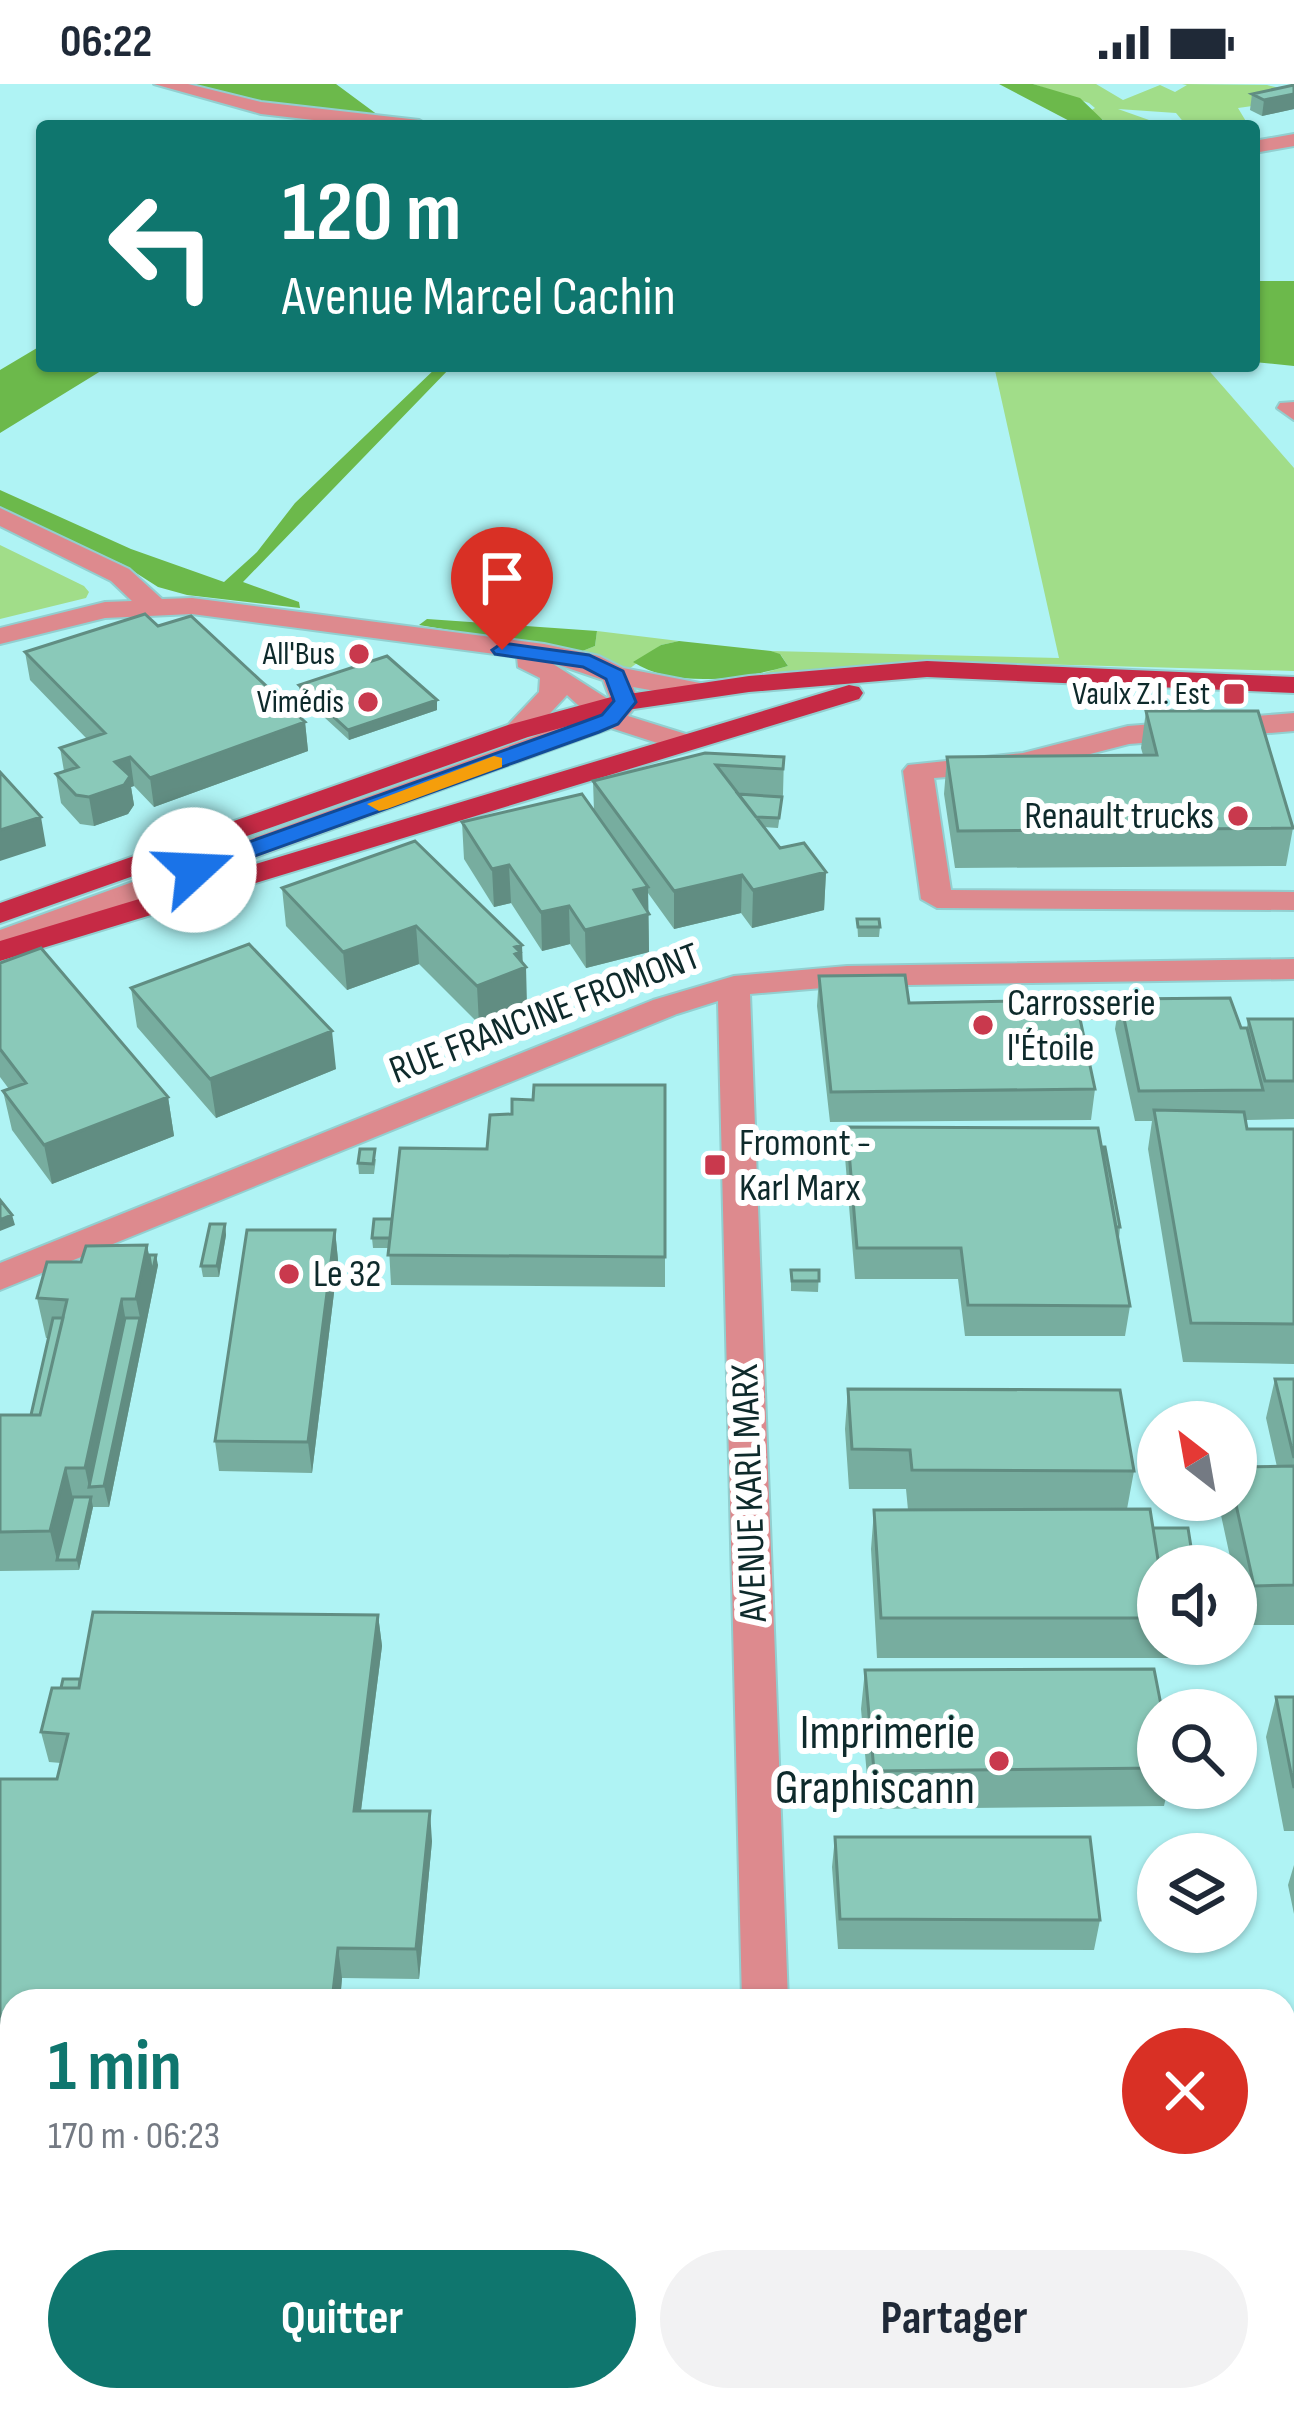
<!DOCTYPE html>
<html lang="fr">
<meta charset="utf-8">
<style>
:root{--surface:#fff;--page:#f2f2f3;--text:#1f2937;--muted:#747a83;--accent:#0f766e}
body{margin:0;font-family:"Sofia Sans Condensed",sans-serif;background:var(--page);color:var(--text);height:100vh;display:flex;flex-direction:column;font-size:45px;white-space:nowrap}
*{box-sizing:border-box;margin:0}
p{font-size:39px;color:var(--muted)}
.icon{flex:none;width:66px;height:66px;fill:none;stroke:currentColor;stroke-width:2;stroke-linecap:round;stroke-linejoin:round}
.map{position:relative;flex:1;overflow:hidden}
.panel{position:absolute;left:0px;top:1905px;width:1296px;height:423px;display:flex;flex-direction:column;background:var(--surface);border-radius:36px 36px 0 0;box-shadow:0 3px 9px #0004}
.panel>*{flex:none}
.top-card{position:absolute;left:36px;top:36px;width:1224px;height:252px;border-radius:12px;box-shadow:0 3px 9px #0004;background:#0f766e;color:#fff;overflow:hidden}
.needle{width:78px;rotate:329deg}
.controls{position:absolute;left:1137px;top:1317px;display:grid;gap:24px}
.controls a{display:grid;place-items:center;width:120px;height:120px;border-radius:50%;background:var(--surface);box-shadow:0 3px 9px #0004;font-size:60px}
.pin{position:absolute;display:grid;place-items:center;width:102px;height:102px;color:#fff;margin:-123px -51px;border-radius:50% 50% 50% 0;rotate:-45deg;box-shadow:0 0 12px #0007}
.pin .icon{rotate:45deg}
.me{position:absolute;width:132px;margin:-66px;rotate:70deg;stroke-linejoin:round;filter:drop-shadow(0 0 9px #0008)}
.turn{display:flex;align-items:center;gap:42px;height:252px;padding:0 48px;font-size:54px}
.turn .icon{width:156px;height:156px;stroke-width:2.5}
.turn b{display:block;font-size:84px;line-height:102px}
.round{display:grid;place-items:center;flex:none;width:126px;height:126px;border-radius:63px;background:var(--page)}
.headline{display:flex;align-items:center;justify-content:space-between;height:204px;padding:0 48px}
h1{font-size:72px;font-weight:700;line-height:90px;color:var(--accent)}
.button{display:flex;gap:24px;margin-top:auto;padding:24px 48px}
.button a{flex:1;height:138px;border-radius:72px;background:var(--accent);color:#fff;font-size:48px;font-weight:700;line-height:138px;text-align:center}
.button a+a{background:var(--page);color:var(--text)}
.status{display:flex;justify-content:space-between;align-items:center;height:84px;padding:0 60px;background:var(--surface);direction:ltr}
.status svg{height:33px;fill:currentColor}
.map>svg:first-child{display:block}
.green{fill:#a1dd89}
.forest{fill:#6cb94b}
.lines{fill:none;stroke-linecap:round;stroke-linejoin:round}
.minor-casing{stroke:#92cfd0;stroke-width:4}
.major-casing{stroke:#92cfd0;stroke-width:4}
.minor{fill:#dd8a8e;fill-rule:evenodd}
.major{fill:#c62a45;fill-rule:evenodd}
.wall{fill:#77ad9f}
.shaded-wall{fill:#618d82}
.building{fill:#8ac9b9;stroke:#618d82;stroke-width:3}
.route{fill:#1a73e8;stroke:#114b97;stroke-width:3}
.slow{fill:#f59e0b}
.poi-dot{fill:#c9394d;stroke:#fff;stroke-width:4.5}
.labels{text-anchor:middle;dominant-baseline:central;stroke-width:12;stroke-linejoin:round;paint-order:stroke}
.far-poi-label{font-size:33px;fill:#0e2a2b;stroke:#fff;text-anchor:end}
.poi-label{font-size:39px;fill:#0e2a2b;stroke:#fff;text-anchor:start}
.street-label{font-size:39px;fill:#0e2a2b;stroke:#fff}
.near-poi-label{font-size:48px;fill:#0e2a2b;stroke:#fff;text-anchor:end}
</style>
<div class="status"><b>06:22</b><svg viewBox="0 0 49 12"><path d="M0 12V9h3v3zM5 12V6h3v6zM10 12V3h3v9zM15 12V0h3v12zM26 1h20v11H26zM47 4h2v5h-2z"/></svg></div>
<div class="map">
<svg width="1294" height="2327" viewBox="0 0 1294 2327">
<rect width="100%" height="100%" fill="#aff3f4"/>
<!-- green -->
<path class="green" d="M 1033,0 L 1096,0 L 1123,16 L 1160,1 L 1175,8 L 1187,1 L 1182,0 L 1267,1 L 1288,6 L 1294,16 L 1238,24 L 1247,39 L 1242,42 L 1186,41 L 1176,29 L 1118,25 L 1149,36 C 1129,51 1107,40 1090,27 L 1095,24 L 1089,19 Z
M 994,282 L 1205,282 L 1294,384 L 1294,587 L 919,577 L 753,592 L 788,582 L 781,571 L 771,567 L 1059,574 Z
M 0,461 L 84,502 L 89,508 L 86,514 L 0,535 Z
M 597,547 L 679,557 L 661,561 L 629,585 L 580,568 L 595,562 Z"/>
<!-- forest -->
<path class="forest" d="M 177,0 L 336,0 L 386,37 L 255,21 Z
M 999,0 L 1033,0 L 1080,14 L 1109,42 L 1079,42 Z
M 1254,197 L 1294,197 L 1294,282 L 1254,278 Z
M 42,261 L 42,282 L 109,282 L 0,349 L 0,286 Z
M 438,282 L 452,282 L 243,498 L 299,518 L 300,524 L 187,511 L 158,503 L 122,480 L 0,427 L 0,406 L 131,465 L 224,498 L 257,468 L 295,419 Z
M 427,535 L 597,547 L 595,562 L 580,568 L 419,541 Z
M 679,557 L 771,567 L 780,570 L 788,582 C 744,595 675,605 633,578 L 661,561 Z"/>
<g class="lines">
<!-- minor casing -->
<g class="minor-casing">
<path id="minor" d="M 154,0 L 188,0 L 261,18 L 419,36 L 429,42 L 366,42 L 261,30 Z
M 1294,50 L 1294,62 L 1254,69 L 1254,57 Z
M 1294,318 L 1294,336 L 1277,324 L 1280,319 Z
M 0,424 L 129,485 L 162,515 L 192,514 L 544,560 L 599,572 L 623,584 L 705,600 L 709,606 L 695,614 L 633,603 L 639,618 L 628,632 L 689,651 L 693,657 L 689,663 L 679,666 L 611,644 L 0,866 L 0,846 L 590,632 L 567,611 L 528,653 L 508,653 L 504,647 L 508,641 L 539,608 L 540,594 L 518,583 L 517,573 L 192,530 L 105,534 L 0,560 L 0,544 L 105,518 L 132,517 L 111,497 L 0,442 ZM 550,578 L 603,596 L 611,617 Z
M 1294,629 L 1294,647 L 1129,660 L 1024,687 L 934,694 L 951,806 L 1294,808 L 1294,826 L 937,824 L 921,815 L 903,687 L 908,681 L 1023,669 L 1128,642 Z
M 1294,875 L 1294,895 L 847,902 L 750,910 L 788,1917 L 742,1917 L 718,917 L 677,930 L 0,1206 L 0,1179 L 653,916 L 734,892 L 847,882 Z
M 751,2316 L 803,2316 L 803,2327 L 751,2327 Z"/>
</g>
<!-- major casing -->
<g class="major-casing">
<path id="major" d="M 927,577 L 1294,593 L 1294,609 L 927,593 L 749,608 L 627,626 L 528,653 L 0,839 L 0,819 L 508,641 L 615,612 L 749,592 Z
M 849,601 L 859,603 L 863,609 L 859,615 L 0,877 L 0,857 Z"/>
</g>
<!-- minor -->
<use href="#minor" class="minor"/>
<!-- major -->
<use href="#major" class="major"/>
</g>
<!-- wall -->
<path class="wall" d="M 1294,1 L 1294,25 L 1262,32 L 1250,26 L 1252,10 Z
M 158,542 L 305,638 L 308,667 L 154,723 L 134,702 L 131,703 L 134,721 L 128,730 L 94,742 L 80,740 L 61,719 L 56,690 L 64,687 L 60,664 L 87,655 L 30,596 L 25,568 Z
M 299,601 L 437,616 L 437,626 L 349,656 L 300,611 Z
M 1146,627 L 1293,744 L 1286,782 L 955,784 L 944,710 L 947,673 L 1143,671 L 1141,664 Z
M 784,673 L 783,710 L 778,744 L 763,743 L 780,764 L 826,788 L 824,826 L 752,844 L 741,829 L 674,845 L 648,809 L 649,868 L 586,884 L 570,860 L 542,867 L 511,819 L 494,823 L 464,775 L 462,738 L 594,727 L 593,697 Z
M 415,757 L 522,879 L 527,921 L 479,940 L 419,880 L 347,906 L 286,842 L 282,804 Z
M 857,835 L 880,843 L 879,853 L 858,853 Z
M 0,879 L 168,1013 L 174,1052 L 52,1100 L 12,1046 L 3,1007 L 9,1005 L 0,993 Z
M 819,892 L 909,919 L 1074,916 L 1075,910 L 1095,926 L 1094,936 L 1080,936 L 1095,1005 L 1091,1036 L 830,1038 L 817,922 Z
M 131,904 L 336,985 L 216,1034 L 137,943 Z
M 1120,915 L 1241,944 L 1247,944 L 1248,935 L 1294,935 L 1294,1035 L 1246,1036 L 1247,1045 L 1294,1045 L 1294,1280 L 1183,1278 L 1148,1065 L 1152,1037 L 1135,1037 L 1115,945 Z
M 665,1001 L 665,1203 L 391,1201 L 389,1164 L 373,1164 L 372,1154 L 392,1135 L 487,1065 L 512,1030 L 533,1016 Z
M 847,1043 L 1120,1143 L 1119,1154 L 1130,1222 L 1125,1252 L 965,1252 L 958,1195 L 855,1195 L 845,1073 Z
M 376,1075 L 374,1090 L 359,1090 L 358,1079 Z
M 225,1140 L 226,1151 L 219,1193 L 203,1193 L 201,1182 Z
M 335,1146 L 338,1176 L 312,1389 L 219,1387 L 215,1357 Z
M 147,1161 L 149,1171 L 158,1181 L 109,1423 L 93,1423 L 79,1486 L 0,1487 L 0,1331 L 31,1331 L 49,1254 L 46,1254 L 37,1214 L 81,1178 Z
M 791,1186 L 819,1186 L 818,1208 L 791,1207 Z
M 1275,1295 L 1294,1295 L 1294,1541 L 1245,1541 L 1236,1500 L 1236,1482 L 1232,1482 L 1219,1422 L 1221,1416 L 1236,1416 L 1277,1383 L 1266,1334 Z
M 848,1305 L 1134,1387 L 1127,1425 L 1158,1482 L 1158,1560 L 1205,1560 L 1202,1574 L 877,1574 L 871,1465 L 874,1426 L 908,1426 L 906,1405 L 849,1405 L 845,1345 Z
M 378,1531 L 382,1562 L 361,1727 L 432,1757 L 419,1895 L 342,1894 L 340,1917 L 12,1917 L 12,2028 L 0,2027 L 0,1695 L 57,1695 L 61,1679 L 49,1678 L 41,1648 L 61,1604 L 80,1595 Z
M 865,1586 L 1158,1626 L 1158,1704 L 1168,1704 L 1164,1722 L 870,1725 L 861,1625 Z
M 1276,1613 L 1294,1613 L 1294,1747 L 1284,1747 L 1266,1653 Z
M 835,1753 L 1100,1836 L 1094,1866 L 838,1865 L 832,1783 Z
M 1294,1781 L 1294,1830 L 1288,1801 Z
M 0,2130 L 12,2130 L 12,2306 L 0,2306 Z
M 912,2316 L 1284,2316 L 1294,2327 L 913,2327 Z"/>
<!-- shaded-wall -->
<path class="shaded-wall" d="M 1294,10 L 1294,25 L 1262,32 L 1264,16 Z
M 437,616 L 437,626 L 349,656 L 348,646 Z
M 305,638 L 308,667 L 154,723 L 150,694 Z
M 130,673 L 134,702 L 131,703 L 134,721 L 128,730 L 94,742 L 89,713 L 115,678 Z
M 41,733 L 46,762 L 0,777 L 0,746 Z
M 509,781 L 511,819 L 494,823 L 492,785 Z
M 826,788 L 824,826 L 752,844 L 753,806 Z
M 742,791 L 741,829 L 674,845 L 674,807 Z
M 648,803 L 649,868 L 586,884 L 585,846 L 634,806 Z
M 569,822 L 570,860 L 542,867 L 541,828 Z
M 416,842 L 419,880 L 347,906 L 343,868 Z
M 522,861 L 523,884 L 526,883 L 527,921 L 479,940 L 477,902 L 515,863 Z
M 332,947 L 336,985 L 216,1034 L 210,995 Z
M 168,1013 L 174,1052 L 52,1100 L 44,1061 Z
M 12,1131 L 15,1141 L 0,1147 L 0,1136 Z
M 225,1140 L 226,1151 L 219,1193 L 217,1182 Z
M 335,1146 L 338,1176 L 312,1389 L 308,1358 Z
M 147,1161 L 154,1201 L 109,1423 L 104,1402 L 140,1234 L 136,1215 Z
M 156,1171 L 158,1181 L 154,1201 L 152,1190 Z
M 122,1215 L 129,1255 L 89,1403 L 85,1384 Z
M 66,1384 L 75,1423 L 57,1476 L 50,1447 Z
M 91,1413 L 93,1423 L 79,1486 L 77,1476 Z
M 378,1531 L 382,1562 L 357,1757 L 354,1727 Z
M 430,1727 L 432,1757 L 419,1895 L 416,1865 Z
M 338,1864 L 342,1894 L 340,1917 L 332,1917 Z"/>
<!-- building -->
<path class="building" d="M 1294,1 L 1294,10 L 1264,16 L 1252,10 Z
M 145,530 L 158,542 L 191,532 L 305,638 L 150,694 L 130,673 L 115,678 L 130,692 L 124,701 L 89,713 L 76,711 L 56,690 L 78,683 L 60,664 L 105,649 L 25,568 Z
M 387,572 L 437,616 L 348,646 L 299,601 Z
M 1146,627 L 1258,627 L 1293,744 L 958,747 L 947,673 L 1157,671 Z
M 705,669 L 784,673 L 783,685 L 716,681 L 780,764 L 804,759 L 826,788 L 753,806 L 742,791 L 674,807 L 593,697 Z
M 0,688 L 41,733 L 0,746 Z
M 582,710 L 648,803 L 634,806 L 649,830 L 585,846 L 569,822 L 541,828 L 509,781 L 492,785 L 462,738 Z
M 738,710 L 782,713 L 779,734 L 756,733 Z
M 415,757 L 522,861 L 515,863 L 520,868 L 515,870 L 526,883 L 477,902 L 416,842 L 343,868 L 282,804 Z
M 857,835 L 879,835 L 880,843 L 858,843 Z
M 249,860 L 332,947 L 210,995 L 131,904 Z
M 41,864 L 168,1013 L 44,1061 L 3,1007 L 26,999 L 0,965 L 0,879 Z
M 905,891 L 909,919 L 1076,916 L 1095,1005 L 831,1008 L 819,892 Z
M 1075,910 L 1093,910 L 1095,926 L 1078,926 Z
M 1230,914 L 1241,944 L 1247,944 L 1263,1006 L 1139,1007 L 1120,915 Z
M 1248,935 L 1294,935 L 1294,997 L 1265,997 Z
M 534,1001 L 665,1001 L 665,1173 L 388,1171 L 400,1064 L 487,1065 L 490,1031 L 512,1030 L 512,1015 L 533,1016 Z
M 1154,1026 L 1244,1028 L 1247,1045 L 1294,1045 L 1294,1240 L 1191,1239 Z
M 847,1043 L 1098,1044 L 1130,1222 L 968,1221 L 961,1164 L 857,1164 Z
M 1102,1063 L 1105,1063 L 1120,1143 L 1116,1143 Z
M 360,1065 L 375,1065 L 373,1080 L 358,1079 Z
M 0,1116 L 12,1131 L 0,1136 Z
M 374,1135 L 392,1135 L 390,1154 L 372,1154 Z
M 210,1140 L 225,1140 L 217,1182 L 201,1182 Z
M 247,1146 L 335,1146 L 308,1358 L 215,1357 Z
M 147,1161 L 136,1215 L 122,1215 L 85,1384 L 66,1384 L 50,1447 L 0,1448 L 0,1331 L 40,1331 L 67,1216 L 37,1214 L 47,1178 L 81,1178 L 86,1162 Z
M 149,1171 L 156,1171 L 152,1190 Z
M 791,1186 L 819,1186 L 819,1197 L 792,1197 Z
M 53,1234 L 63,1234 L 40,1331 L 31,1331 Z
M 125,1234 L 140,1234 L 104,1402 L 89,1403 Z
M 1275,1295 L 1294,1295 L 1294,1374 Z
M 848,1305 L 1120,1306 L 1134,1387 L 912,1386 L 910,1366 L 852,1365 Z
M 1294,1382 L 1294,1501 L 1254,1502 L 1235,1416 L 1236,1383 Z
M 73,1413 L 91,1413 L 77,1476 L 57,1476 Z
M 1150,1425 L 1159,1482 L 1158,1534 L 881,1534 L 874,1426 Z
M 1153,1444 L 1188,1444 L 1194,1482 L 1159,1482 Z
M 93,1528 L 378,1531 L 354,1727 L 430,1727 L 416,1865 L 338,1864 L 332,1917 L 12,1917 L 12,1999 L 0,1999 L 0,1695 L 57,1695 L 68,1650 L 41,1648 L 52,1604 L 79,1604 Z
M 1154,1585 L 1162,1626 L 1158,1626 L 1158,1684 L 874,1687 L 865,1586 Z
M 63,1595 L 80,1595 L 79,1604 L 61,1604 Z
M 1276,1613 L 1294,1613 L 1294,1704 Z
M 835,1753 L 1090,1753 L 1100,1836 L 840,1835 Z
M 0,2130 L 12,2130 L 12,2271 L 0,2271 Z
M 1284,2203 L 1294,2203 L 1294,2327 L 942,2327 L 942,2316 L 1284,2316 Z"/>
<!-- route -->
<path class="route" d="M 502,559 L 589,571 L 623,587 L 636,618 L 618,640 L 599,648 L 202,791 L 185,791 L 185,781 L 583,638 L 602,631 L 614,617 L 606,595 L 583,583 L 495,570 L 492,566 Z"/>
<!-- slow -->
<path class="slow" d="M 494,672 L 502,674 L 502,683 L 387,725 L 379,727 L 367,720 Z"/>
<!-- markers -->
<g class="poi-dot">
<circle cx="359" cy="570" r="12"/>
<rect x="1222" y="598" width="24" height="24" rx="6"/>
<circle cx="368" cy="618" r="12"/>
<circle cx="1238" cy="732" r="12"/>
<circle cx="983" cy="941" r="12"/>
<rect x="703" y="1069" width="24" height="24" rx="6"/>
<circle cx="289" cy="1190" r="12"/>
<circle cx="999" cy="1677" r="12"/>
</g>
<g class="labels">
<!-- far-poi labels -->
<g class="far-poi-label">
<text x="335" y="570">All'Bus</text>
<text x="1210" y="610">Vaulx Z.I. Est</text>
<text x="344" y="618">Vimédis</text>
</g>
<!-- poi labels -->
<g class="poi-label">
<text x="1214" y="732" text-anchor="end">Renault trucks</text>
<text x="1007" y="919">Carrosserie<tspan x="1007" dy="45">l'Étoile</tspan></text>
<text x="739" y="1059">Fromont -<tspan x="739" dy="45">Karl Marx</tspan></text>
<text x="313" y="1190">Le 32</text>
</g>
<!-- street labels -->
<g class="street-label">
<text transform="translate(545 930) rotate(-21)">RUE FRANCINE FROMONT</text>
<text transform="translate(750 1409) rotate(-92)">AVENUE KARL MARX</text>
</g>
<!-- near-poi labels -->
<g class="near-poi-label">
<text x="975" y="1649">Imprimerie<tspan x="975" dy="55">Graphiscann</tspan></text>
</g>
</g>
</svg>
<div class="controls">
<a><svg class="needle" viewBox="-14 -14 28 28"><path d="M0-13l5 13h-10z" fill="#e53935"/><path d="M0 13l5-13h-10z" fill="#747a83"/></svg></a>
<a><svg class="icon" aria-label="sound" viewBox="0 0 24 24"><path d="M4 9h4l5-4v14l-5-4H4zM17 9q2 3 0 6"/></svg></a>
<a><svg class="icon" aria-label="search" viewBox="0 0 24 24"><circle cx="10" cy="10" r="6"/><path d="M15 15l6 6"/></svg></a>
<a><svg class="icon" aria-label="layers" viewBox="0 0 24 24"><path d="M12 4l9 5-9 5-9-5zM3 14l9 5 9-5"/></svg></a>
</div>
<div class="pin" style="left:502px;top:566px;background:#d93025"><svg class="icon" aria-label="arrive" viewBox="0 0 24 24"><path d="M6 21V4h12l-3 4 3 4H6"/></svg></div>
<svg class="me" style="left:194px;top:786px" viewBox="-20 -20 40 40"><circle r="19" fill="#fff"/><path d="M0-13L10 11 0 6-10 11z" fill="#1a73e8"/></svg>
<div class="top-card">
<div class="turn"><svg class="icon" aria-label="left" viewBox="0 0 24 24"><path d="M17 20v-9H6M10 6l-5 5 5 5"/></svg><div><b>120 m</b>Avenue Marcel Cachin</div></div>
</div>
<section class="panel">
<div class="headline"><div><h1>1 min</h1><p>170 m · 06:23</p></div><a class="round" style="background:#d93025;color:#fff"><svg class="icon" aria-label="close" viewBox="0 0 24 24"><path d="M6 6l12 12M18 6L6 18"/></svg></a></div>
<div class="button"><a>Quitter</a><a>Partager</a></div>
</section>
</div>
